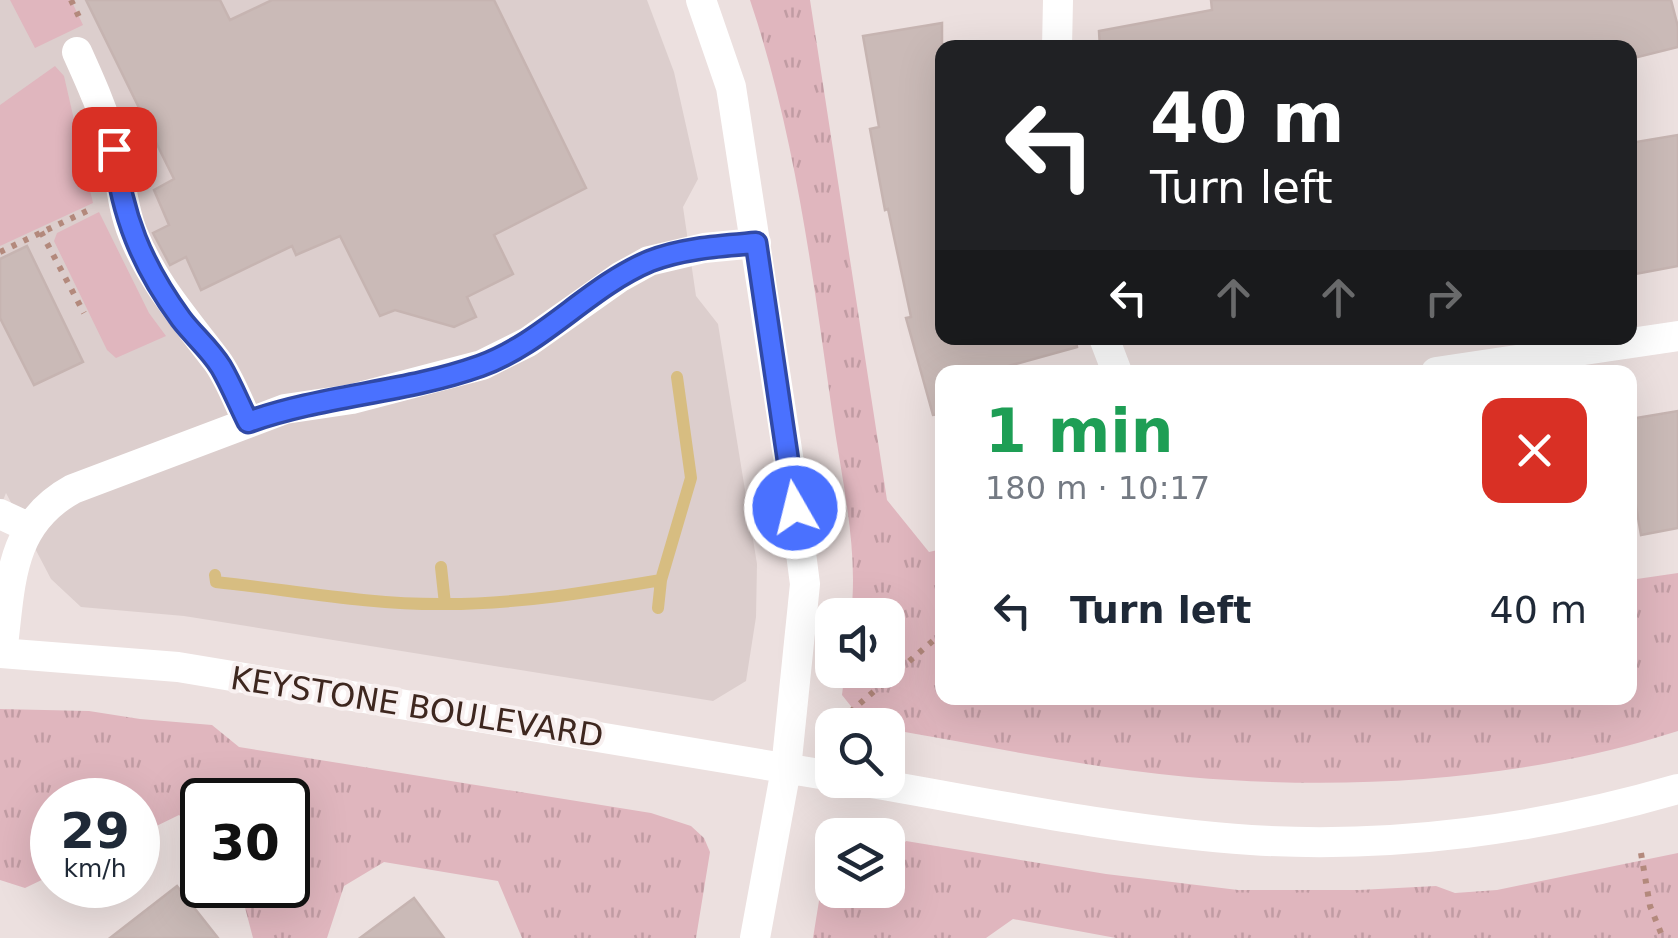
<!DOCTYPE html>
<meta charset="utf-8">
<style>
:root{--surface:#fff;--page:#f2f2f3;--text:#1f2937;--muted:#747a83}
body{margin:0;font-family:"DejaVu Sans",sans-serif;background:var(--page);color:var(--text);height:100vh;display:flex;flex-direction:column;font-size:38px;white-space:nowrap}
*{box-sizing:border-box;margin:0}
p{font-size:32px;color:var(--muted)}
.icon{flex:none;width:55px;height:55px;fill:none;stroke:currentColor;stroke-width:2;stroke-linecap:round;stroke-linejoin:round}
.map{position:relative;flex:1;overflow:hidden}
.drawer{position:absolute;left:935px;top:365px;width:702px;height:340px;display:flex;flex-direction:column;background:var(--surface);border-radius:20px;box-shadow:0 10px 40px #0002}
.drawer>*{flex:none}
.banner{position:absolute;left:935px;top:40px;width:702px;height:305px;border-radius:20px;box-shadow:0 10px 40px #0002;background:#202124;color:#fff;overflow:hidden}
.buttons{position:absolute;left:815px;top:598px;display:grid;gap:20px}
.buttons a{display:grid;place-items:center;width:90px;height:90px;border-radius:20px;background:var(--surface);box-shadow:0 10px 40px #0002;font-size:50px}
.speed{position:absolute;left:30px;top:778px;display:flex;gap:20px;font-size:50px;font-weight:700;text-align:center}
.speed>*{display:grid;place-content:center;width:130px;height:130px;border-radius:50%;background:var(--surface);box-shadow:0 10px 40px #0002;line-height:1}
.speed small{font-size:25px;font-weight:400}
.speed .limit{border:5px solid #111;border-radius:15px;background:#fff;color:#111}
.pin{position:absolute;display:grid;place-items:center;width:85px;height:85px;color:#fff;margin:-42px;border-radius:20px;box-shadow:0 5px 15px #0006}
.me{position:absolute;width:110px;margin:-55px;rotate:352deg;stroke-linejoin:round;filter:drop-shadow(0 0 8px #0008)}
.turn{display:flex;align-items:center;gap:35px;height:210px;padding:0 50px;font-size:45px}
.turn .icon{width:130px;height:130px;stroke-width:2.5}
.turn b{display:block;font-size:70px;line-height:85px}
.lanes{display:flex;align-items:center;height:95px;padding:0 50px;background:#0003;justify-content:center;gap:50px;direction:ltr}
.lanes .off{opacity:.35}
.round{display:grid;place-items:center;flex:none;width:105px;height:105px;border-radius:20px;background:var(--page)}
.overview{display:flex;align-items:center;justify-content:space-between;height:170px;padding:0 50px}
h1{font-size:60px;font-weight:600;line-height:75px;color:#1e9e55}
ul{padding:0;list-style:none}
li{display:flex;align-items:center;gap:30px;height:150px;padding:0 50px}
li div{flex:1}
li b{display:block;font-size:38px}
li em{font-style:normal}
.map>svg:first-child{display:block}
.built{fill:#dccecd}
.grass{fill:url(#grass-tufts)}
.park{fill:#e0b6be}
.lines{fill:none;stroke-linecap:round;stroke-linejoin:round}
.stream{stroke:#d7bd81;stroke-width:12}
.building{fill:#cabab7;stroke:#c6b4b1;stroke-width:2.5}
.path{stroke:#b3897c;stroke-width:6;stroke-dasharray:5 8;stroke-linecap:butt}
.minor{stroke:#fff;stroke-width:30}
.route-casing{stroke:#3049a6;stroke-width:25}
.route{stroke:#4a71ff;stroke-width:18}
.labels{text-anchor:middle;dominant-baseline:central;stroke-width:8;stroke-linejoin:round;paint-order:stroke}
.street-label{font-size:32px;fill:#3e271f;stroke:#f8f0f0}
</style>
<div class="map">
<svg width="1678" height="938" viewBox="0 0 1678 938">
<defs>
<pattern id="grass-tufts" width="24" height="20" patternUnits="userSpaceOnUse" patternTransform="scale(2.5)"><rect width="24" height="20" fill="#e0b6be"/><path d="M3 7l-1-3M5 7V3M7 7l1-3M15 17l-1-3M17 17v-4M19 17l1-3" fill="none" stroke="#c19ca3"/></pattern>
</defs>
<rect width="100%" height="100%" fill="#ece0df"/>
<!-- built -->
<path class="built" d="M 0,0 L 647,0 L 674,72 L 698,179 L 683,207 L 696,296 L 718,324 L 757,564 L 756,617 L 746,681 L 713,701 L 184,616 L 81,607 L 51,579 L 6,493 L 0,508 Z"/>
<!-- grass -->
<path class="grass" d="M 750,0 L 810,0 L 887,500 L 929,552 L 942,549 L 942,698 L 1630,698 L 1630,580 L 1678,573 L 1678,731 C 1522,781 1351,791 1188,777 C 1088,768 987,746 888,729 L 888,725 L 866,725 L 842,695 L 845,670 L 888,670 L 888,615 L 851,615 C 859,548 841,477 832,411 C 812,271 795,134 750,0 Z
M 0,709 L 89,711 L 140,719 L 212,725 L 239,747 L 651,813 L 691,826 L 704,838 L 710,852 L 696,938 L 522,938 L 498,881 L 384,862 L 344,886 L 327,938 L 253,938 L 243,900 L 234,885 L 288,885 L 288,800 L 202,800 L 202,834 L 179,815 L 138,835 L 138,800 L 52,800 L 52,875 L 25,888 L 0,880 Z
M 906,841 L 1106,874 L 1238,890 L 1359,890 L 1436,886 L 1455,893 L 1497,890 L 1678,853 L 1678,938 L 1116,938 L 1013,919 L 986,938 L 813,938 L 824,870 L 832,860 L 832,890 L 888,890 L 888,850 L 897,852 Z"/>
<!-- park -->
<path class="park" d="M 10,0 L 71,0 L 83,25 L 35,48 Z
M 55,66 L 64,76 L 93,203 L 0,246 L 0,105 Z
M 99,212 L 149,313 L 166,336 L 116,358 L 107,350 L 54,241 L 57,233 Z"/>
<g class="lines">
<!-- stream -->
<path class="stream" d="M 441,567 L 445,604
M 215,575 L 216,582 C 292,590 370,605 446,604 C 519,604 590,592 661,580
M 658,608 L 661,580 L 691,478 L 677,377"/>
</g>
<!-- building -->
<path class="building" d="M 86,0 L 220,0 L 230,20 L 272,0 L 494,0 L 586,188 L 494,235 L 513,274 L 467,297 L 476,317 L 454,327 L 395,310 L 380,316 L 340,236 L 296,255 L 292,246 L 201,290 L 186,257 L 170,265 L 153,233 L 169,225 L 154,190 L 174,179 Z
M 1211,0 L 1671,0 L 1678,27 L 1678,47 L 1630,59 L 1630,48 L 1100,48 L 1099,31 L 1212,10 Z
M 942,23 L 942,338 L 1076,338 L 1077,347 L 987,372 L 942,372 L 942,414 L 933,415 L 906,318 L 911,317 L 888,209 L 885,210 L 870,129 L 879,127 L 863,36 Z
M 1678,135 L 1678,266 L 1630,275 L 1630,143 Z
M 27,246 L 83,362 L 34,385 L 0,318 L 0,259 Z
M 1678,411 L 1678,528 L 1641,535 L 1630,471 L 1630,419 Z
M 177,886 L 218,938 L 110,938 Z
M 414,898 L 444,938 L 360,938 Z"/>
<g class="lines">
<!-- path -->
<path class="path" d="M 71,0 L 80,19
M 41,232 L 84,313
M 0,252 L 89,210
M 850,712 L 942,633
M 1641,853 L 1650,906 L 1663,938"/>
<!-- minor -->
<path class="minor" d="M 701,0 L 731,87 L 790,469 L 805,584 L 786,769 L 755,938
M 1057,48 L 1058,0
M 77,52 C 91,83 104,112 113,145 C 121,175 121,205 133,234 C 153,283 185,319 217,361 C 230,379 238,402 248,422
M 1104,338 L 1117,372
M 1436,372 L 1678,336
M 0,514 L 30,528
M 0,653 L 178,667 L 832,776
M 2,653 C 11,587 7,525 73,489 L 285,409 L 352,399 L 482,365 L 528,342 L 620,277 L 649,261 L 704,248 L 756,243
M 854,780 C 985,802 1117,831 1251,840 C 1394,849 1541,829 1678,789"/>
</g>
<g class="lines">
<!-- route casing -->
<g class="route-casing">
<path id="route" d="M 114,149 C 122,216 141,264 181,319 C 193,335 210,349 221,367 C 231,384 239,404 248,422 C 323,395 404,393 480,366 C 544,343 588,287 650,261 C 683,248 721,246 756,243 L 795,508"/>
</g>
<!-- route -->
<use href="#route" class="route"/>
</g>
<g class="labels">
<!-- street labels -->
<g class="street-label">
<text transform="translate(417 707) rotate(9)">KEYSTONE BOULEVARD</text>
</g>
</g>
</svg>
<div class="buttons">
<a><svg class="icon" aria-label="sound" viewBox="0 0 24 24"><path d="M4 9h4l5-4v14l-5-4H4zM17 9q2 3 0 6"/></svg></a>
<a><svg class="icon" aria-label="search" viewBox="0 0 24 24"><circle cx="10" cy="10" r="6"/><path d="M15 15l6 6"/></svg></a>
<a><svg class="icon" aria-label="layers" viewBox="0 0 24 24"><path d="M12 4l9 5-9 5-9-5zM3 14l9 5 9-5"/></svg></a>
</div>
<div class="speed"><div>29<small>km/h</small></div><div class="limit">30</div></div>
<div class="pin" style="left:114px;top:149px;background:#d93025"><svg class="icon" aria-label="arrive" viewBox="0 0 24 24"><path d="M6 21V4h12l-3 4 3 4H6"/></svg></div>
<svg class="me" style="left:795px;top:508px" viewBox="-20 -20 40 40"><circle r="17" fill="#4a71ff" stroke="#fff" stroke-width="3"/><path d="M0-11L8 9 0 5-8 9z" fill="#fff"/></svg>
<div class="banner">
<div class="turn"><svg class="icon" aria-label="left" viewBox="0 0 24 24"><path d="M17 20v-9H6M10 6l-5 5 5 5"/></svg><div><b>40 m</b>Turn left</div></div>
<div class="lanes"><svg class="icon" aria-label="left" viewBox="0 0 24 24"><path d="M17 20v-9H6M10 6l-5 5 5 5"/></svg><svg class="icon off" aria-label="ahead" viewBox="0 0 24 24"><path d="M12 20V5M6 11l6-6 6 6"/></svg><svg class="icon off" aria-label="ahead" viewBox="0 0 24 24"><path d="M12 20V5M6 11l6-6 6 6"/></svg><svg class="icon off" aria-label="right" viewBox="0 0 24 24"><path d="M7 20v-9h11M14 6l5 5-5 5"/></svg></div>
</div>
<section class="drawer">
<div class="overview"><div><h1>1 min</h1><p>180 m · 10:17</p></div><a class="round" style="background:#d93025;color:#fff"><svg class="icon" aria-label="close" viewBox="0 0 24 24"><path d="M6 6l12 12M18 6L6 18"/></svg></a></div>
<ul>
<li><svg class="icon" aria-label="left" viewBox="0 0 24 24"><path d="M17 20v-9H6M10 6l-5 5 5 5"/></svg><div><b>Turn left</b></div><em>40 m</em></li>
</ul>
</section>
</div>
